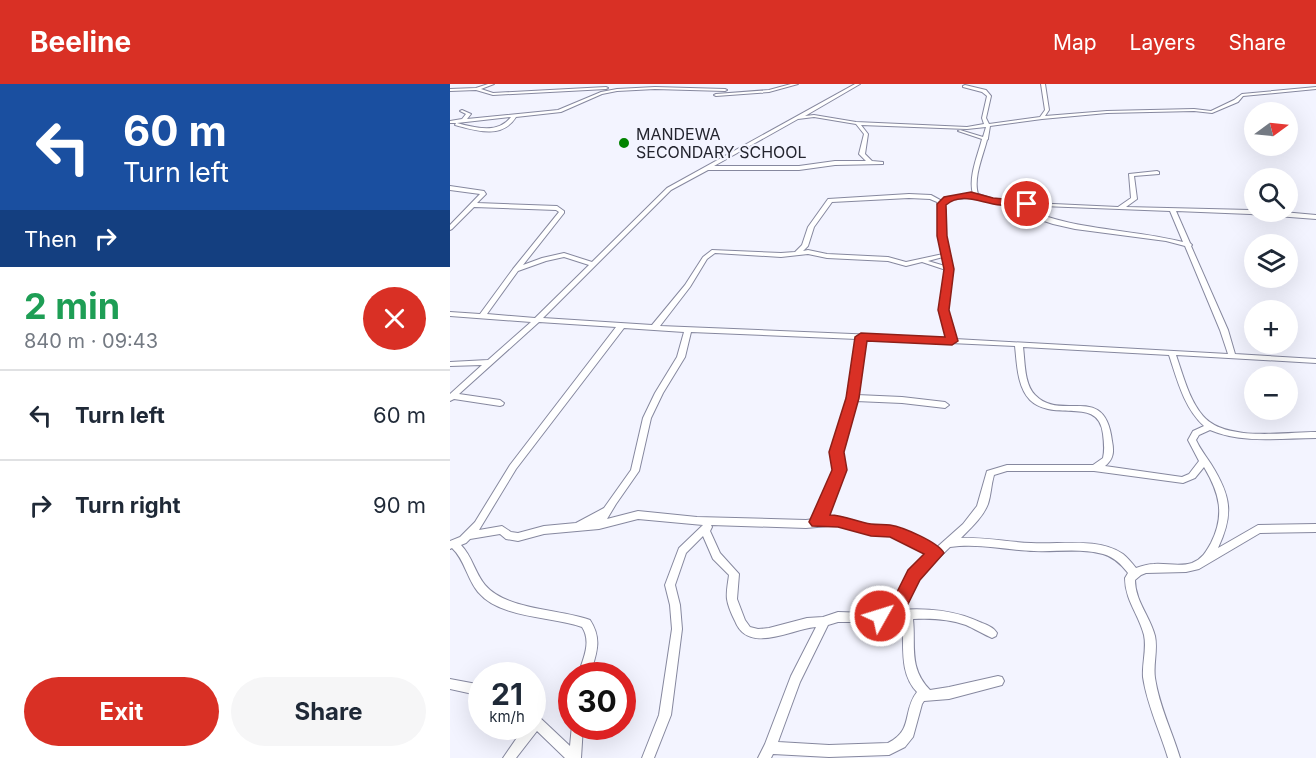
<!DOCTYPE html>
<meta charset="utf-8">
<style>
:root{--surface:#fff;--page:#f6f6f7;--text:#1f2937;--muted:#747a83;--line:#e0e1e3;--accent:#d93025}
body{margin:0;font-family:Inter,sans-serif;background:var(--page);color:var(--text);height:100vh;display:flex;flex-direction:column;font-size:22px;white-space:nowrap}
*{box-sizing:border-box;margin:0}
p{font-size:20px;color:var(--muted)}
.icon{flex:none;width:33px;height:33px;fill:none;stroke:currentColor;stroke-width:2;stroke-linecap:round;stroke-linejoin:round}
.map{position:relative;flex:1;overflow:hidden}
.details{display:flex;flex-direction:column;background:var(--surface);width:450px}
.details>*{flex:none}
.top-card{background:#1a4fa0;color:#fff;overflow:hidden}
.needle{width:39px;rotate:75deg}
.fabs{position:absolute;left:794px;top:18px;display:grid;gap:12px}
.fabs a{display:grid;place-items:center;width:54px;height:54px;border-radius:50%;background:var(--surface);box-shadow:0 6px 24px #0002;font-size:30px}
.speed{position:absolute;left:18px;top:578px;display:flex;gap:12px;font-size:30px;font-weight:700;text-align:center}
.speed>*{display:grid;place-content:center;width:78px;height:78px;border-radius:50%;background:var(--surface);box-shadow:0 6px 24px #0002;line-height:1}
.speed small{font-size:15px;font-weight:400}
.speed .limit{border:9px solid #d22;background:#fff;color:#111}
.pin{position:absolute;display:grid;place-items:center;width:51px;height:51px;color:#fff;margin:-26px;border:3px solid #fff;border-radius:50%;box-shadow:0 2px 6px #0007}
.me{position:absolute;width:66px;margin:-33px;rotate:51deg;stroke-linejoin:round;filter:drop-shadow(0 0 4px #0008)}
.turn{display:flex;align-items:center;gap:21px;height:126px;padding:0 24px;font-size:27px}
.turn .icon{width:78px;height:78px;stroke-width:2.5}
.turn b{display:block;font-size:42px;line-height:51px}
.then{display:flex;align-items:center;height:57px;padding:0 24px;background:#0003;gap:12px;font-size:22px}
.round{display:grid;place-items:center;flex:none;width:63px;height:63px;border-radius:32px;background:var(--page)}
.overview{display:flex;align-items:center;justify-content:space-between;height:102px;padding:0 24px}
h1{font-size:36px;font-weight:700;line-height:45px;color:#1e9e55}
.action{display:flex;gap:12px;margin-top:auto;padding:12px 24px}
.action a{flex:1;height:69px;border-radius:36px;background:var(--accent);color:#fff;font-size:24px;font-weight:700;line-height:69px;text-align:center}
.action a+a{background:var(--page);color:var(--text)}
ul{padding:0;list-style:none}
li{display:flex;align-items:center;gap:18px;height:90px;padding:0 24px;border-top:2px solid var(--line)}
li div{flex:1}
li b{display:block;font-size:22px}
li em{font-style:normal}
header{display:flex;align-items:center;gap:36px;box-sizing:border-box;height:84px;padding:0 30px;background:var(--accent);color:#fff}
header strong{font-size:28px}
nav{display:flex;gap:33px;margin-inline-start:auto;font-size:21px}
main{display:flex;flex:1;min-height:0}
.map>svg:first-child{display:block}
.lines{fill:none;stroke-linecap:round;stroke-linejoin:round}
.street-casing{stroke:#86889f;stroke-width:2}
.street{fill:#fff;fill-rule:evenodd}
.route{fill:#d93025;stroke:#8d1f18;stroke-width:1.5}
.poi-dot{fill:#018300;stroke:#f3f4ff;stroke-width:2}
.labels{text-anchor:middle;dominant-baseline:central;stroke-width:4.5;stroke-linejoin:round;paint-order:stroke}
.far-poi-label{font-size:16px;fill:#24252f;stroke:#f3f4ff;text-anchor:start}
</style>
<header>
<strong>Beeline</strong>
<nav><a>Map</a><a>Layers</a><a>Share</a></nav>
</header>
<main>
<section class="details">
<div class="top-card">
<div class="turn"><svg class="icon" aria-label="left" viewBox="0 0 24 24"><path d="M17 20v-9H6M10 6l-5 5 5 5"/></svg><div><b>60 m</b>Turn left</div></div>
<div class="then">Then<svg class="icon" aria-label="right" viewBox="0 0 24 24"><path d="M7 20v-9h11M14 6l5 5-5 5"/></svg></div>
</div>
<div class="overview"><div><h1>2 min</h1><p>840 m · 09:43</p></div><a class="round" style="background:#d93025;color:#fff"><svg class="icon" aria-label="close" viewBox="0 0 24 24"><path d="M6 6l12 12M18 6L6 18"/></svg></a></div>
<ul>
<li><svg class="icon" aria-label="left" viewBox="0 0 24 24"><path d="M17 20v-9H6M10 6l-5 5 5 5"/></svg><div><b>Turn left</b></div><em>60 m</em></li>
<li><svg class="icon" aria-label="right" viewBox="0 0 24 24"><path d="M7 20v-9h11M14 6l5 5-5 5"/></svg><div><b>Turn right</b></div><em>90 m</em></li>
</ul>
<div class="action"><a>Exit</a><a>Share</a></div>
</section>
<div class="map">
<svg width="866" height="674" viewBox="0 0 866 674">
<rect width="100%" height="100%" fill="#f3f4ff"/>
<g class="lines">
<!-- street casing -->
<g class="street-casing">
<path id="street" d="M 38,0 L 44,0 L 31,5 L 43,9 L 156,3 L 158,4 L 156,5 L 43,11 L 26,6 L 0,7 L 0,5 L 26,4 Z
M 341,0 L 348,0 L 319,8 L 266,12 L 264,11 L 266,10 L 319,6 Z
M 405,0 L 410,0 L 355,32 L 364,31 L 406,38 L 517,43 L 534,40 L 532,34 L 537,12 L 532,8 L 513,3 L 513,2 L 515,1 L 536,6 L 541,12 L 536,34 L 539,40 L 590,33 L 595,26 L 591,0 L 595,0 L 599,26 L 595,32 L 657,27 L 744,25 L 761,27 L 784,16 L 792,10 L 866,3 L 866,5 L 793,12 L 788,18 L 762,29 L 744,27 L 657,29 L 592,35 L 540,42 L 538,54 L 538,55 L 537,56 C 533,72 523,94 528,110 L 544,115 L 562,118 L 668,123 L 681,114 L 679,90 L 707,87 L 709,88 L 709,90 L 684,92 L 687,115 L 676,123 L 800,126 L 804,126 L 804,128 L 833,128 L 866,131 L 866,135 L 800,130 L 726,127 L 740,159 L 742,161 L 741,162 L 778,246 L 785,270 L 866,275 L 866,279 L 726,271 C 733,291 739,316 753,332 C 775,358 835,348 866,348 L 866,354 C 831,354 793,360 760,346 L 749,351 L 746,356 C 750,365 756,372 761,380 C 781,412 784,430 768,464 L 808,441 L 866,440 L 866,448 L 810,449 L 749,485 L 736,488 L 696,489 L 691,491 L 685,496 C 685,517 700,532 705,552 C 708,566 703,580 705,594 C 709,622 722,647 730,674 L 718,674 C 710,647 697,621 693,593 C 692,579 697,565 694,551 C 689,531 675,516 675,494 L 678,489 C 671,480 664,473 653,470 C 630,464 607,468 584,467 C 555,466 529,459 500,463 L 470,492 L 448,526 C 478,524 505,526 532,539 C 538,541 544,544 547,549 L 546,552 L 542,554 C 533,550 525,545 516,541 C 499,535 481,534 463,535 C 466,562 458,583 480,606 L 499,603 L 548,592 L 552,593 L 554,597 L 552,601 L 499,615 L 474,617 L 472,620 L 463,653 L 455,663 L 439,671 L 379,673 L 323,670 L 321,674 L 308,674 L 315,660 L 341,592 L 366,543 C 341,545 298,571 285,537 C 282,531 278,522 277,515 C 276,508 278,499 279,491 L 263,475 L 253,452 L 236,469 L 225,501 L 230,521 L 232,545 L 221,631 L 204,674 L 192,674 L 209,631 L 222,545 L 220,521 L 215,501 L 229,464 L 253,441 L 188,435 L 149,445 L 94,450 L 68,457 L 56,455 L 50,450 L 20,455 L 16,459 L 11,461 C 22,472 25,489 35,501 C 56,526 109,525 140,536 C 153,556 146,570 140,591 L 128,591 C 133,575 142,558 132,543 C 101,532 51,535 28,508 C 17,495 15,476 2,464 L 0,465 L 0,457 L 10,453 L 25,438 L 60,381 L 166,243 L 89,238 L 9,310 L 50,316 L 54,319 L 53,321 L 50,322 L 4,315 L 0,317 L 0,310 L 32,281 L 0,282 L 0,278 L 38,276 L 81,238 L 0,232 L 0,228 L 30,230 L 63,185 L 109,128 L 106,126 L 24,123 L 2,145 L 0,146 L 0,141 L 30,110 L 0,106 L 0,102 L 34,107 L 36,110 L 27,119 L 107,122 L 114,127 L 114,129 L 73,181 L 92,174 L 114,169 L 142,178 L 217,104 ZM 364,33 L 406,40 L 414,50 L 409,70 L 416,77 L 385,77 L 349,82 L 264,82 L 348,35 ZM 411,41 L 517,45 L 536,43 L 533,53 L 510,46 L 508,47 L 532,55 C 528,71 518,93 523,110 L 497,113 L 492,117 L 481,111 L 459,110 L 378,115 L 358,143 L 352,161 L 345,168 L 331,169 L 262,166 L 253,173 L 235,201 L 202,241 L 93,234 L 221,106 L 258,86 L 349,86 L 385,81 L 433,80 L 433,78 L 422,77 L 415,70 L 418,50 ZM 525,113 L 544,119 L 558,121 L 579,132 L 603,140 L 625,145 L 716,157 L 735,162 L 770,246 L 778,270 L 505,255 L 497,226 L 502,185 L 495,152 L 496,127 L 494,121 L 499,116 ZM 459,114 L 480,115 L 487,118 L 490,127 L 489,152 L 493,170 L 456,178 L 438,173 L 377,170 L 358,166 L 353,167 L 358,162 L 364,143 L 382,118 ZM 567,121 L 720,127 L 733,158 C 677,144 620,147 567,121 ZM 265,169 L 331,173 L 358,170 L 377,174 L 438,177 L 456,182 L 472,178 L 496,186 L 491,226 L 498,254 L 210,242 L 240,203 L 257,175 ZM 114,173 L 139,181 L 85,234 L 37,230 L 68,187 L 96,177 ZM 493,173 L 495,182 L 478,177 ZM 174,244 L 234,248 L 227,273 L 205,309 L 193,334 L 181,386 L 154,424 L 126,439 L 94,442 L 68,449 L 61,448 L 52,442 L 29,446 L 66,385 ZM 241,248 L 407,255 L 399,314 L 383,368 L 386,386 L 367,432 L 364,435 L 356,436 L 247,433 L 188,427 L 157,435 L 166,420 L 189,387 L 201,334 L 213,309 L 235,273 ZM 414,255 L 565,262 C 567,279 567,303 580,316 C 604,339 649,311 653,350 C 654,358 655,366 653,374 L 643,381 L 557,381 L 537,387 L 527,422 L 513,440 L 486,464 L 465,452 L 441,443 L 421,442 L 389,433 L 376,434 L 394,386 L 391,368 L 406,317 L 452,319 L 495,324 L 499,321 L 495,318 L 452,313 L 407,311 ZM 573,263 L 719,271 C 727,295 734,324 754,342 L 743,347 L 738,356 L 749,377 L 739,390 L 732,393 L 655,382 C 664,375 664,367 662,357 C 655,297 612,339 585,311 C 574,300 575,277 573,263 ZM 754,383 C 770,410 775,431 761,459 C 756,468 752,475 742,479 C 730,483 716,479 704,480 C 698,480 692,482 686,484 C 682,479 678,474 673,470 C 649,453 609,461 581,459 C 557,458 534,453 511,454 C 521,444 533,433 538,420 C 541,411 541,401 544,391 L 557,387 L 644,387 L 733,399 L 745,394 ZM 261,441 L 356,444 L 389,441 L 421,450 L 440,451 L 459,458 L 479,470 L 458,492 L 448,509 L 441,520 L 430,527 L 418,529 L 388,528 L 373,533 L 357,534 L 319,544 L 308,545 L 300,543 L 295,536 L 287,515 L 289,490 L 270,469 L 260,447 L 262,443 ZM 452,535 C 455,560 448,588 467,608 C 452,627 464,646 438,659 L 379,661 L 328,658 L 350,598 L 378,541 L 388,538 L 418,538 L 432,536 Z
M 205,3 L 275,5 L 277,6 L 275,7 L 205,5 L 167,7 L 152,10 L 111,28 L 66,33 C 52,55 27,47 5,41 L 6,39 L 0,39 L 0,37 L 12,35 L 16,30 L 10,27 L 12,26 L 21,30 L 17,35 L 108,26 L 151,8 L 167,5 ZM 61,33 C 48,50 26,44 7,39 Z
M 0,595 L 32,601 L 32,612 L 0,605 Z
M 82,628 L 86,630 L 120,662 L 122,641 L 133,642 L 131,674 L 115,674 L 87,647 L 66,674 L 53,674 L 75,642 L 82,642 Z"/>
</g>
<!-- street -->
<use href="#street" class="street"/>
</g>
<!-- route -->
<path class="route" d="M 521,108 L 543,114 L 577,117 L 581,120 L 577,123 C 565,122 554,122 543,120 C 527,117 510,109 496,121 L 497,152 L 504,185 L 499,226 L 508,257 L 502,261 L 417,257 L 409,314 L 394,368 L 397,386 L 380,431 C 394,431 407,438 421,440 C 428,441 434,440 440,441 C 453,443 488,458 494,469 L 470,496 L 457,522 L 430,540 L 424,538 L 421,532 L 424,527 L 445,512 L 458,486 L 474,470 L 440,453 L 421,452 L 388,443 L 362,442 L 359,438 L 382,386 L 379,368 L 396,314 L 405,253 L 411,249 L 495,253 L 488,226 L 494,185 L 487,152 L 487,120 L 494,113 Z"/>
<!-- markers -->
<circle class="poi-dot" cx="174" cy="59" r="6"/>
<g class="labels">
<!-- far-poi labels -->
<g class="far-poi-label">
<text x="186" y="50">MANDEWA<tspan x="186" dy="18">SECONDARY SCHOOL</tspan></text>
</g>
</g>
</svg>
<div class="fabs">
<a><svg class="needle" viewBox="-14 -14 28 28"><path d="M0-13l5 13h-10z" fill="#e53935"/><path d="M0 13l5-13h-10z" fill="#747a83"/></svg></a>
<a><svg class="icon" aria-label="search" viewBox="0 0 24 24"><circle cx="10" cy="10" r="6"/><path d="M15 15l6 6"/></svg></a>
<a><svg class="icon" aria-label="layers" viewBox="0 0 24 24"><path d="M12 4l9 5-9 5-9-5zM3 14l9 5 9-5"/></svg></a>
<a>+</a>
<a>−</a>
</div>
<div class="speed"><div>21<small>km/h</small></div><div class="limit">30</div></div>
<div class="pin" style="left:577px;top:120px;background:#d93025"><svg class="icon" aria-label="arrive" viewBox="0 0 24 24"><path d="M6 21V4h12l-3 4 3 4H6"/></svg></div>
<svg class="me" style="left:430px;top:532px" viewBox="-20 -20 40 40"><circle r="17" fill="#d93025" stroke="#fff" stroke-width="3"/><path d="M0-11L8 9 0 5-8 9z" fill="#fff"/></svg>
</div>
</main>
